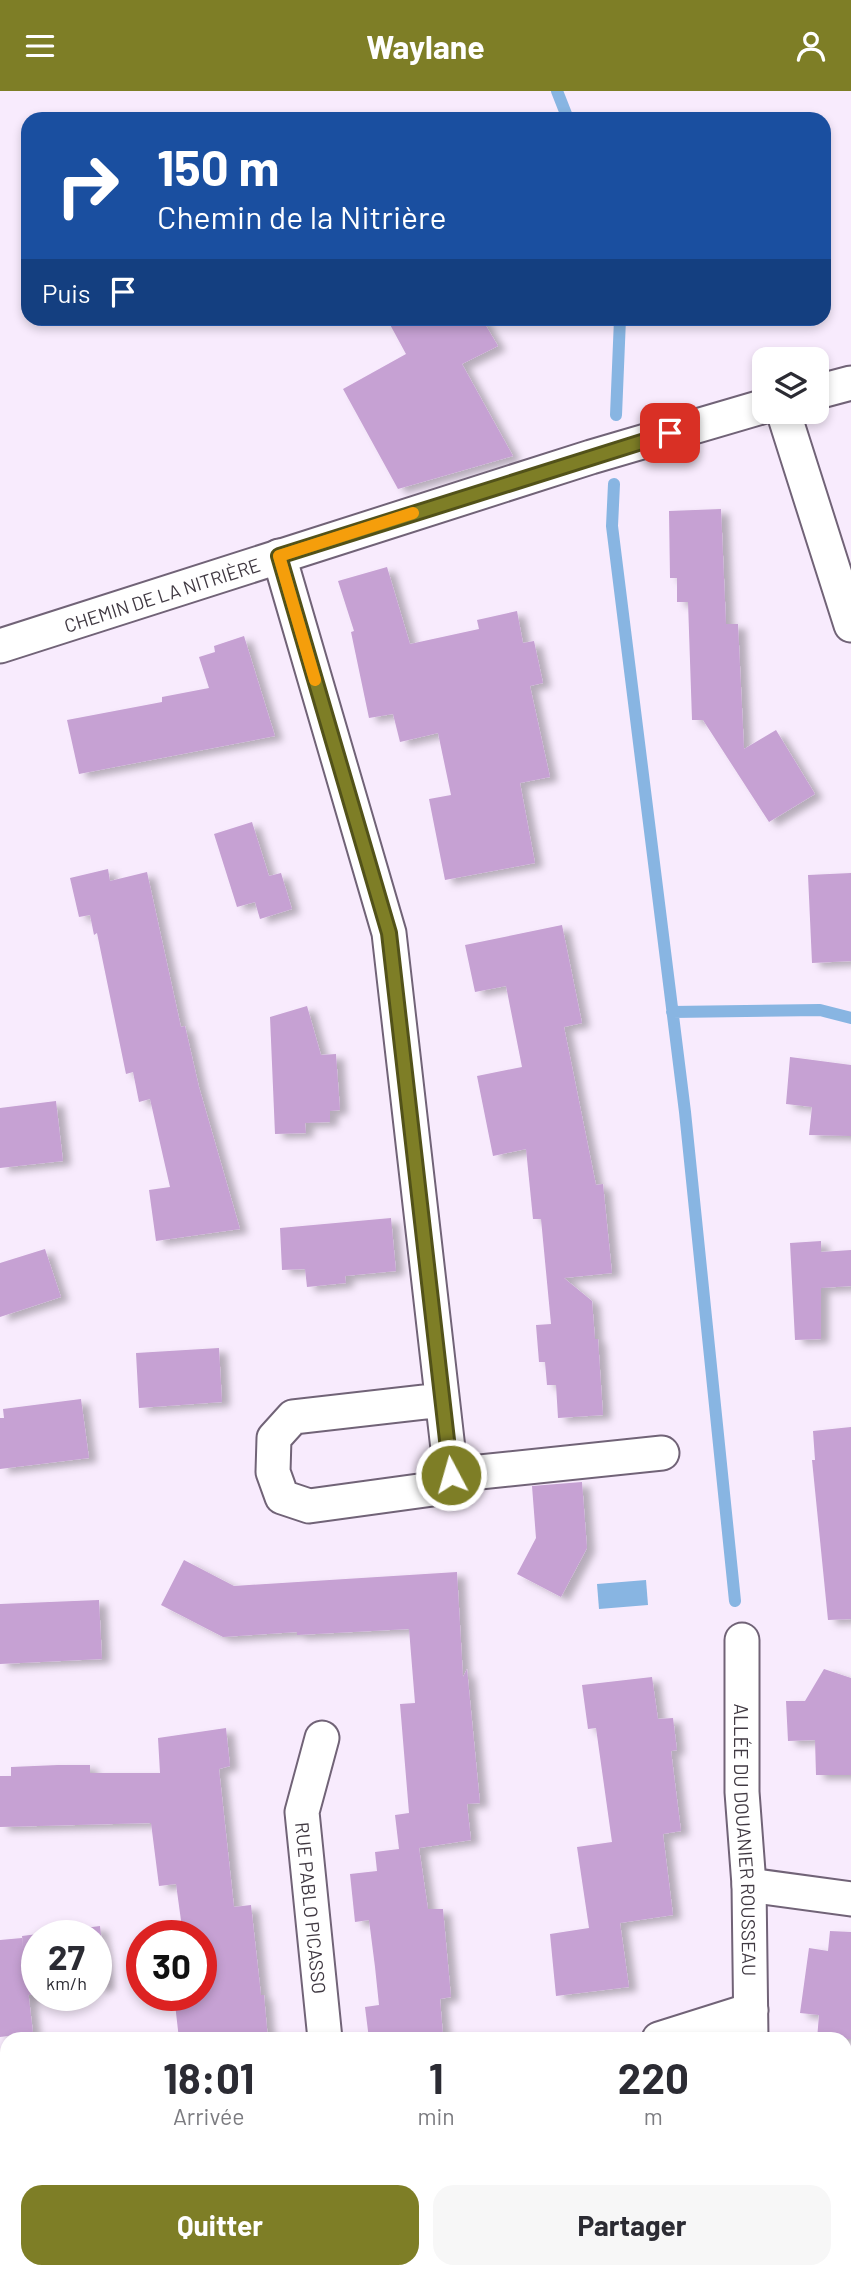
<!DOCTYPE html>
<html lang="fr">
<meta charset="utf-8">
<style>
:root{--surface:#fff;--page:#f7f7f7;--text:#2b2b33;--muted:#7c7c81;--accent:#7e7e26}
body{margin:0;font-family:Barlow,sans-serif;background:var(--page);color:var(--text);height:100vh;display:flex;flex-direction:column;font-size:26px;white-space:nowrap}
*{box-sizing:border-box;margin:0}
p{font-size:23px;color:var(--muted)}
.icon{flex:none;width:38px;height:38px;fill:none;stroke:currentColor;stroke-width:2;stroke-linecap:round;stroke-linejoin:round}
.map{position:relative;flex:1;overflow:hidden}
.side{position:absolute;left:0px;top:1941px;width:852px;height:247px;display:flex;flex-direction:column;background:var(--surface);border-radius:21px 21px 0 0;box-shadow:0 4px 10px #0003}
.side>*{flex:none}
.top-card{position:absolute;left:21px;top:21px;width:810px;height:214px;border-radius:21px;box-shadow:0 4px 10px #0003;background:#1a4fa0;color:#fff;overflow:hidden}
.buttons{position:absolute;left:752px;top:256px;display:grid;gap:14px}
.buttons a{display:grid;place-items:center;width:77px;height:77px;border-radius:14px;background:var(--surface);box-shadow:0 4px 10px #0003;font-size:35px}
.speed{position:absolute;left:21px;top:1829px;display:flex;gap:14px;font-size:35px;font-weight:700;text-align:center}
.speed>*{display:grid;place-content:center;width:91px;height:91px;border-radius:50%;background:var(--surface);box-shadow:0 4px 10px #0003;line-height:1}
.speed small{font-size:18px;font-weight:400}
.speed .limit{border:10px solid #d22;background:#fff;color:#111}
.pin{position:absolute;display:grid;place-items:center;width:60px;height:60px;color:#fff;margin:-30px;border-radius:14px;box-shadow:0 4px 10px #0006}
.me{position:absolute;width:77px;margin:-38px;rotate:354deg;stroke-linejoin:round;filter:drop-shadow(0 0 5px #0008)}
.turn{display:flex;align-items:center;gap:24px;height:147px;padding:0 21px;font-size:32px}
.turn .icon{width:91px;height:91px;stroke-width:2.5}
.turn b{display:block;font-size:49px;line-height:60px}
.then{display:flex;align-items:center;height:66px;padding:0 21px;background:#0003;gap:14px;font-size:26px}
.eta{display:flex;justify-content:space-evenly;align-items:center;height:119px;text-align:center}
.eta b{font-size:42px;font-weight:700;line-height:49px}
.primary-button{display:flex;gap:14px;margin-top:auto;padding:14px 21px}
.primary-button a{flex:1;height:80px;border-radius:21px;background:var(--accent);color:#fff;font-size:28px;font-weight:700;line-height:80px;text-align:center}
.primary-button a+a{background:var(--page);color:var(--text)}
header{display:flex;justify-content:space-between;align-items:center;height:91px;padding:0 21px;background:var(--accent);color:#fff;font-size:32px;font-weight:700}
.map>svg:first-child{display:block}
.water{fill:#88b5e2}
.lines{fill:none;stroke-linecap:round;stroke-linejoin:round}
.stream{stroke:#88b5e2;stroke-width:12}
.building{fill:#c6a1d3;filter:url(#shadow)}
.street-casing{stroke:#716377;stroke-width:37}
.street{stroke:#fff;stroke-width:33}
.route-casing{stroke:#525219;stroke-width:18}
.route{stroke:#7e7e26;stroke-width:12}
.slow{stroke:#f59e0b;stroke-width:12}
.labels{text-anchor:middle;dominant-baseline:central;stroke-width:5;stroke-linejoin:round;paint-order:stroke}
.street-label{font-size:19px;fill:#403942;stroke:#fff}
</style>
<header><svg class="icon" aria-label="menu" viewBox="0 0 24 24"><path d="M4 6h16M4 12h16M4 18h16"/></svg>Waylane<svg class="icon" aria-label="person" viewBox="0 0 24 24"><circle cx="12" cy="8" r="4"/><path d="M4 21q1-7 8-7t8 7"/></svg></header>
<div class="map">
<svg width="851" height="2186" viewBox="0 0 851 2186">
<defs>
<filter id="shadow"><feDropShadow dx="8" dy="4.5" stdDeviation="3.5" flood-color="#0004"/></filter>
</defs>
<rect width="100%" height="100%" fill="#f8ebfd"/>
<!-- water -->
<path class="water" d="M 646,1489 L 648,1514 L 599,1518 L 597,1493 Z"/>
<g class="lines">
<!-- stream -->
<path class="stream" d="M 557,0 L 568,28
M 616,324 L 620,228
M 614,393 L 612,435 L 685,1021 L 735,1510
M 672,921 L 820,919 L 851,927"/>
</g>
<!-- building -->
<path class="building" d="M 387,228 L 482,228 L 498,255 L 462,273 L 513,365 L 398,398 L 343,298 L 406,263 Z
M 721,418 L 726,533 L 738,533 L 744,658 L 776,639 L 815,703 L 769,731 L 703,629 L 692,629 L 688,511 L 677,511 L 677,487 L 670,487 L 669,420 Z
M 387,476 L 410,553 L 479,538 L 477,529 L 517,520 L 523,552 L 534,550 L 543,592 L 530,595 L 550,686 L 520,692 L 535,772 L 445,789 L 429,708 L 451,704 L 438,642 L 400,651 L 393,623 L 369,627 L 351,541 L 354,540 L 338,490 Z
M 244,545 L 275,645 L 79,683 L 67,629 L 162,611 L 162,606 L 209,597 L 199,566 L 215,561 L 214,555 Z
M 252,731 L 269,785 L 281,782 L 292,818 L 260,828 L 255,811 L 237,816 L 214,743 Z
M 108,778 L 110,790 L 147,781 L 181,936 L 185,935 L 199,996 L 240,1138 L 156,1150 L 149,1099 L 170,1096 L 150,1008 L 139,1011 L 133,981 L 126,983 L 97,842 L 94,844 L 90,824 L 79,826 L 70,787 Z
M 851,782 L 851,870 L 812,872 L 808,784 Z
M 562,834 L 582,932 L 564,936 L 596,1094 L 603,1093 L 612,1182 L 564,1187 L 592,1210 L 595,1248 L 598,1248 L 603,1324 L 558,1327 L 556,1294 L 547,1294 L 545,1271 L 539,1271 L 536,1234 L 551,1233 L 541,1128 L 533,1128 L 526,1058 L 493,1065 L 477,985 L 522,976 L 506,895 L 475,901 L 465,854 Z
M 307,915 L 321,964 L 336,963 L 340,1019 L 330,1020 L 330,1031 L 305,1032 L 306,1042 L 275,1043 L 270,926 Z
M 790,966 L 851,974 L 851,1045 L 809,1044 L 812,1016 L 786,1013 Z
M 56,1010 L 63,1070 L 0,1077 L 0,1017 Z
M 391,1127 L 396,1180 L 345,1185 L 346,1192 L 307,1196 L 305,1178 L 282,1179 L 280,1137 Z
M 821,1150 L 821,1161 L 851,1159 L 851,1195 L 821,1197 L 821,1248 L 795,1249 L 790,1152 Z
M 45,1158 L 61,1206 L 0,1226 L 0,1172 Z
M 219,1257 L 222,1311 L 139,1317 L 136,1262 Z
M 81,1308 L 89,1367 L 0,1378 L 0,1327 L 4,1327 L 3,1318 Z
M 851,1336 L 851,1528 L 828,1529 L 812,1369 L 815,1369 L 813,1340 Z
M 582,1391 L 587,1457 L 561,1506 L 517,1483 L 536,1447 L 532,1395 Z
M 184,1469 L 234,1495 L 457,1481 L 463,1586 L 467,1578 L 480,1712 L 467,1713 L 471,1749 L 419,1757 L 428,1818 L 443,1818 L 451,1906 L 440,1908 L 443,1944 L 419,1948 L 369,1948 L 365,1916 L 379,1914 L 375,1876 L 369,1829 L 355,1831 L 350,1783 L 377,1780 L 375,1761 L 399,1758 L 395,1724 L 409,1722 L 400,1613 L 415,1612 L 409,1538 L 297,1544 L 297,1541 L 223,1546 L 161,1514 Z
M 99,1509 L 102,1568 L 0,1573 L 0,1513 Z
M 824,1578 L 851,1587 L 851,1684 L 816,1684 L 815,1649 L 788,1650 L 786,1610 L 805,1610 Z
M 652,1586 L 658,1628 L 673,1627 L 677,1659 L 671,1660 L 681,1740 L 663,1743 L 673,1824 L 620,1832 L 629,1896 L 556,1905 L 550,1843 L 589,1837 L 577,1756 L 612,1751 L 596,1637 L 588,1638 L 582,1594 Z
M 226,1637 L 230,1675 L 219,1678 L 234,1816 L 251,1814 L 261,1904 L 264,1904 L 268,1948 L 179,1948 L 174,1904 L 201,1904 L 201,1844 L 183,1844 L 176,1793 L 159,1795 L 151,1732 L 0,1736 L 0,1685 L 11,1685 L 11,1676 L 58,1674 L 90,1674 L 90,1682 L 160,1682 L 158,1647 Z
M 100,1835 L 107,1895 L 96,1897 L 96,1844 L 37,1844 L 37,1903 L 28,1904 L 22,1845 Z
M 830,1840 L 851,1841 L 851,1948 L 817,1948 L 819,1924 L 800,1922 L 809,1857 L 828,1860 Z
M 22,1847 L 33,1942 L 0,1946 L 0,1849 Z"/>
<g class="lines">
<!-- street casing -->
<g class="street-casing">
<g id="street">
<path d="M 817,301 L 851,292"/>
<path d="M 783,320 L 851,534"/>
<path d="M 279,465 L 389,842 L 451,1384 L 433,1398 L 309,1415 L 282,1406 L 273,1381 L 274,1347 L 293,1326 L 442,1309"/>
<path id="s1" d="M 0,555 L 591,366 L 765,315"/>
<path d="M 451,1384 L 662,1362"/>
<path id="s2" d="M 742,1549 L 742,1701 L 749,1794 L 751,1948"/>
<path id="s3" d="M 322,1647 L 302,1721 L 325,1948"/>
<path d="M 749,1794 L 851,1808"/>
<path d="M 659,1948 L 751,1919"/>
<path d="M 337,2180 L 337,2186"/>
<path d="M 748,2186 L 748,2180"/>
</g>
</g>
<!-- street -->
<use href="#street" class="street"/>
</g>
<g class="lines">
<!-- route casing -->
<g class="route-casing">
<path id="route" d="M 451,1384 L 389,842 L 279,465 L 670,342"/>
</g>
<!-- route -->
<use href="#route" class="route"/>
<!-- slow -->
<path class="slow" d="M 315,589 L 279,465 L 413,422"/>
</g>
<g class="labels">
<!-- street labels -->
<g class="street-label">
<text stroke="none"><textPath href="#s1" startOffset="170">CHEMIN DE LA NITRIÈRE</textPath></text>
<text stroke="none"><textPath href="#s2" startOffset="200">ALLÉE DU DOUANIER ROUSSEAU</textPath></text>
<text stroke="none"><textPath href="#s3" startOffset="173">RUE PABLO PICASSO</textPath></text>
</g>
</g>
</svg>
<div class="buttons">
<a><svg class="icon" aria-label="layers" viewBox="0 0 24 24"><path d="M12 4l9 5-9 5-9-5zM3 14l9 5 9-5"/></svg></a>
</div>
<div class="speed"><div>27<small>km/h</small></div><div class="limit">30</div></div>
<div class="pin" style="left:670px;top:342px;background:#d93025"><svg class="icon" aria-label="arrive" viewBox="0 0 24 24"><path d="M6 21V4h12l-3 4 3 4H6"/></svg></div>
<svg class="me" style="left:451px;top:1384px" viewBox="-20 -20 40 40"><circle r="17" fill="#7e7e26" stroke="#fff" stroke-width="3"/><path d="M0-11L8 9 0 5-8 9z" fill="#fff"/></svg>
<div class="top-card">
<div class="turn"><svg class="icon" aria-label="right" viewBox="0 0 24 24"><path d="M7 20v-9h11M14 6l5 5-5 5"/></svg><div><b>150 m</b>Chemin de la Nitrière</div></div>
<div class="then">Puis<svg class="icon" aria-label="arrive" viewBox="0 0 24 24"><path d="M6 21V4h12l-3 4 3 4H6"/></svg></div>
</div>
<section class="side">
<div class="eta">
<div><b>18:01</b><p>Arrivée</p></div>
<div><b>1</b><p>min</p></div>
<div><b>220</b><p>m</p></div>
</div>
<div class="primary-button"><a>Quitter</a><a>Partager</a></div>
</section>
</div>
